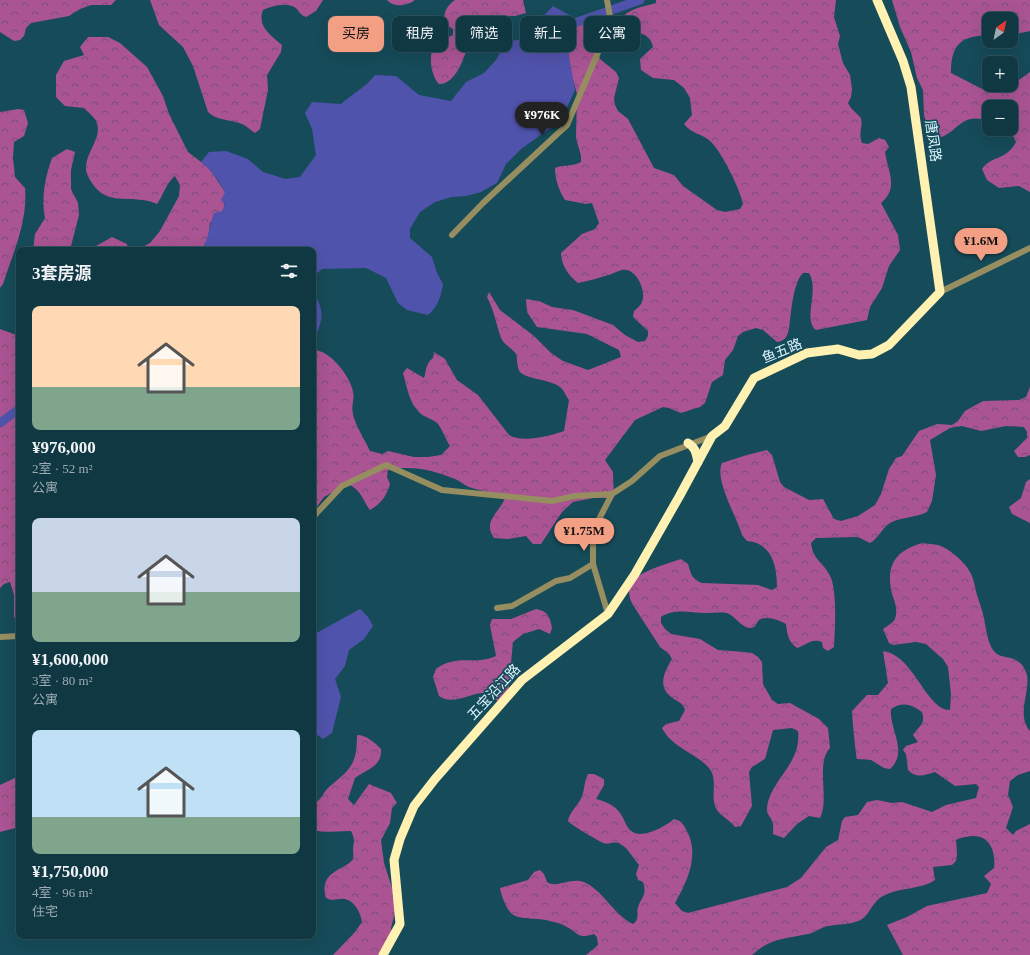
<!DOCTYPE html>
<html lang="zh">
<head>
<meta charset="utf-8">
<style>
	:root { --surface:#103843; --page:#193f4a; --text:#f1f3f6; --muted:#9cacb2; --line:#30525c; --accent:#f39f84 }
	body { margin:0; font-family:"Times New Roman","Noto Sans SC",serif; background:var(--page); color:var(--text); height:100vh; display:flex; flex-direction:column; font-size:15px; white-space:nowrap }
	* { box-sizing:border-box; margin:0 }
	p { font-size:13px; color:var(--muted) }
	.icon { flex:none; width:22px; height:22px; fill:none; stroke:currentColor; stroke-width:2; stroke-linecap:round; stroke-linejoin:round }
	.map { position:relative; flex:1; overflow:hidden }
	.drawer { position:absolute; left:16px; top:247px; width:300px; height:692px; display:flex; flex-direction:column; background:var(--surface); border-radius:8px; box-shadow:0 4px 16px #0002,0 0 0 1px var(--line) }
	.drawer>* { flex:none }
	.hud { position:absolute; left:328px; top:16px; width:380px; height:36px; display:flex; gap:8px }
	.needle { width:26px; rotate:33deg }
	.tools { position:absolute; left:982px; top:12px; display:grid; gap:8px }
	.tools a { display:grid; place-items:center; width:36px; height:36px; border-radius:8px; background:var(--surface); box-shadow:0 4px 16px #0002,0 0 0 1px var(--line); font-size:20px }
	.price { position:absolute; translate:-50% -34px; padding:0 9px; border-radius:14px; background:var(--accent); color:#111; font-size:13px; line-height:26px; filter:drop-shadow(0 1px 2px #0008) }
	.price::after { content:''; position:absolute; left:50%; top:24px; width:12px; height:9px; margin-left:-6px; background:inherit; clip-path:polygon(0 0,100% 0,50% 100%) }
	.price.active { background:#222; color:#fff }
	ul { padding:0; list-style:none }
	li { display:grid; align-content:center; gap:8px; height:212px; padding:0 16px }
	li span { display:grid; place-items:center; height:124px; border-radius:8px; color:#555 }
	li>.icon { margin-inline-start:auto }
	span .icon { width:72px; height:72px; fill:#fffc; stroke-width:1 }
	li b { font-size:17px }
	h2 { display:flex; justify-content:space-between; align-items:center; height:48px; padding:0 16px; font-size:17px }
	.tag { padding:0 14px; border-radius:8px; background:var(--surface); box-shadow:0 4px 16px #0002,0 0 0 1px var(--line); font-size:14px; line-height:36px }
	.tag.active { background:var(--accent); color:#111 }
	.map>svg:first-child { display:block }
	.forest { fill:url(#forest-crowns) }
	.water { fill:#5053ab }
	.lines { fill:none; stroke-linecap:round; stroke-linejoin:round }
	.river { stroke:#5053ab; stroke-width:9 }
	.minor { stroke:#968d61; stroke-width:6 }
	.highway { stroke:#fef1b1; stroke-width:9 }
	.labels { text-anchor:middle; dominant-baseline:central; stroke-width:3.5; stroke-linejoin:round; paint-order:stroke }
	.street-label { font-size:14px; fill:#daf4fd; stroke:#164b59 }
</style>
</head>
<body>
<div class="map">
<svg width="1030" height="955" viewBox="0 0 1030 955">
	<defs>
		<pattern id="forest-crowns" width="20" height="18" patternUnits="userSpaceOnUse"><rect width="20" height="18" fill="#aa5493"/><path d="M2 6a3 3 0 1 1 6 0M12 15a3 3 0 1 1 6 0" fill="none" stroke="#7b4f73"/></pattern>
	</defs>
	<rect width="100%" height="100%" fill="#164b59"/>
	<g class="forest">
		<path d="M0 0H116L111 5H91L80 9 69 16 31 23 26 28 24 36 20 40 14 41 0 32Z"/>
		<path d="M150 0H323L316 11 306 17C301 15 300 13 297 9 289 1 271 6 263 10 257 26 270 35 282 45L281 52 267 75 268 90 260 129 255 133C250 130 247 126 242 124 230 119 217 121 208 112L193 66 183 47 159 25Z"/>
		<path d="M387 0H415C407 6 394 8 387 0Z"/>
		<path d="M455 0H523L526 13 515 16H503L497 20 479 25C476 29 472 33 471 38 465 53 458 84 439 84 431 76 427 53 436 44 440 40 447 38 453 35V29C439 22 444 7 455 0Z"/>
		<path d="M656 0H836L834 17 840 36 838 44 843 63 850 75 852 89 851 97 848 103 851 108 861 118C863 128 858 133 862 143L868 144 879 138 885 140 889 147 885 152C888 172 899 188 881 203L898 235 900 250 889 266 882 288 870 307 867 320 816 330C802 318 820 292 809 273H803C793 282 791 314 789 329 787 337 785 341 777 342L763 330 756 328 743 332 738 336 733 350 725 360 723 375 712 382 705 403 700 407 681 413 669 408 663 407 635 420 605 460 613 472 614 498H593L573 502 562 512 541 544H533L526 536 508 539 494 538C482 521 500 512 505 498 493 492 481 491 469 487 464 485 460 481 455 479 433 470 412 465 388 470L387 477 390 484C387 495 381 504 370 510 362 499 361 489 347 484L324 497 313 512V350C329 349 350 376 353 391 355 402 350 404 354 418 358 430 365 440 370 451L382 454 388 451 414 457H428L441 455 450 446C446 440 443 431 438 424 434 419 425 418 420 413 409 403 407 387 403 373L407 368 424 378C427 369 425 364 433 358L434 352 445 359 457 380 478 395 509 435C521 443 551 436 564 431L569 400C566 396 564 390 560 387 549 379 526 379 520 372 516 366 518 359 516 354 512 348 504 345 501 338 496 324 494 310 487 297L489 292 500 310 534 336 551 353 563 361 588 370 621 357 619 350 587 334 537 327 527 312 526 299 539 301 552 307 573 310 613 325 625 335 638 342 645 341 648 336V331L633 317 634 311C641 306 644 301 643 293 642 283 634 268 622 270 617 271 611 275 605 276 596 279 587 281 578 283 569 276 561 265 561 253L582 234 595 229 599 223 592 203 586 204 565 200C559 191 555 179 555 168 564 164 572 167 581 162V156L576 138 577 94 572 76 567 45 574 34 573 27 578 20 591 24 600 59 616 72 619 78 614 98 615 105 618 111 628 119 654 168 674 175 683 186 717 210 725 212 740 209 743 204C740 189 721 150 709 140 700 133 692 134 684 124L692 115 690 98 684 88 674 80 653 78 641 70 640 59 653 47C650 31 634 33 623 28L620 23C625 8 643 7 656 3Z"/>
		<path d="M892 0H1030V31L1011 35V19H989V35C961 36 951 44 951 73L986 91 993 92 1012 85 1030 72V192L1019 186 999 188 987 180 982 169C992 155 1006 161 1016 142L1013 136 1000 129H1011V107H989V122C959 108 955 141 932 138L929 133 924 115 923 90 917 78 911 52 900 27Z"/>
		<path d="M88 37H108L120 43 147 67 163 96 169 114 188 152 209 168 225 192 224 209 210 223 208 240 201 250H137L150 243 160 231 179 196 180 185 175 176C166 183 164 194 157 204 130 192 105 211 88 176 79 157 105 139 96 121 94 117 88 112 84 108L65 106 56 97V75L64 61 84 55 80 47Z"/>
		<path d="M18 109 24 110 28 123 24 136 14 142 13 158 15 177 25 188C28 221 13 253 3 284L0 288V112Z"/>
		<path d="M67 149 75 152 71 170V189L78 203 79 215 71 246 76 250H33L35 234 45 218C41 197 45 178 52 158Z"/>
		<path d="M112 237 127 244 128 250H89Z"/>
		<path d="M0 329 19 336V621L14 617V595L10 582 4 584 0 588Z"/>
		<path d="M1030 387V455L1025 457H1018L1014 451 1027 438V432L1024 427 1006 426 981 431 962 426 950 428 930 440 936 475 932 501 927 512C915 518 901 517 890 523 881 529 879 538 870 543L858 537 816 538 811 543C813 561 825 563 831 578 837 593 835 630 834 647L828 651 823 648 822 642C811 638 807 645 797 648 788 642 787 633 786 624 780 620 766 615 759 620 756 623 756 628 750 628 742 628 735 616 727 613 720 612 712 613 705 613 689 613 676 608 661 617V623L665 629 671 634 700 639 718 650 744 652 752 653 758 657 762 662 763 684 772 700 778 704 790 703 819 719 828 728 830 748C815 763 830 799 820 818L809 816 797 824 784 838 773 834C773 830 774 825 772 821 771 817 767 815 767 810 768 781 802 765 798 731L792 728 773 730 765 759 752 767 749 772 752 806 741 826 735 827C730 820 722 817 717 810 709 797 719 780 709 768 695 752 672 748 662 728L666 724 679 721 685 710C683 703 680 703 674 699 657 688 663 674 672 659L669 654 660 647 633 605 630 599 628 585C637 572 666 564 681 559L688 564C691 573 691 579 702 583L758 585 772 590 777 587C777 566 772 543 747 541L742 535C737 517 714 480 722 463L747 455 767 450 772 455 780 482 784 487 809 500 823 499 834 519 841 521 858 516 875 505 881 494 889 469 896 458 902 456 919 431 937 424 952 425 958 421 965 411 983 401 1019 400 1026 397Z"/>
		<path d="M1030 479V523L1012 514 1009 507 1021 498 1026 482Z"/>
		<path d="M923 543C928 544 933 544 938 545 950 549 964 561 970 572 974 579 975 588 977 595 980 605 984 614 985 624 987 634 988 642 993 650 1002 663 1019 650 1027 675 1030 695 1016 714 1030 731V771L1018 775 1010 781 1008 795 1013 807 1006 828 1013 835 1016 831 1030 824V955H903L887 925 907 917 927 906 987 893 991 884 984 876 994 868C996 852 990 835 972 836 965 837 962 837 956 840L957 854 956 861 952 865 933 867 935 880C920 890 900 887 883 896 871 902 870 917 858 921 848 925 838 924 828 926 821 927 815 933 808 934 785 939 770 938 752 955H586L598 945 597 937 594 934C577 939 580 934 567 927 561 923 553 922 546 920 537 918 517 920 511 913 506 908 501 895 500 888L528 880 534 872 540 870 544 874 547 882C557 889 572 876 586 883 605 893 614 915 633 924 640 919 636 914 638 907 642 896 647 896 643 882L638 880 636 874 639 865 626 848 619 843C614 841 608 845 603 843 597 840 571 825 568 821 569 812 579 805 582 796 585 789 584 781 588 774H594L604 779V785L596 799C604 801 615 805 620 813 624 818 626 827 631 831 642 840 666 826 674 819 683 821 684 826 688 833 699 857 687 882 675 903L682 911 688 913 787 887 801 878 826 847 838 840 842 821 845 817 858 815 867 802 877 800 892 803 902 802 932 812 946 805 976 798 979 787 976 784 955 786 935 772C925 775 916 779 908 770L906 754 903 750 906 746 918 742 913 735C919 726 926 724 922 712 912 705 903 701 891 709 889 729 909 752 890 769L884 768 871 760 857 759C856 757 852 716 852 711L867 695H878L888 683 883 651C914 655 926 710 950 710L951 694 948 667 943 659 926 644 916 642 893 645 889 643 883 629C887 626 892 624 895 619 898 610 895 602 892 594 885 565 896 550 923 543Z"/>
		<path d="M536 609C548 611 550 617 552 628L550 634 539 629 523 634 513 642 508 695 501 703 484 693C469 693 453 706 439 696L433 677 436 669C457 653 475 666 496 656L490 625 492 619H511Z"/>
		<path d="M357 735C366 735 374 742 381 749 382 767 367 769 355 778L348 799 354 805 369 784 391 793 397 803 392 808 390 823 381 840 384 863 393 891 395 912 391 928 392 937 381 955H333L355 932 362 922C361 914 355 901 345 899 338 898 333 902 326 898 317 869 351 869 353 858 354 856 353 852 353 849 354 841 355 839 351 831L324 832 313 830V804C322 800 322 794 328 788 350 769 357 766 357 735Z"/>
		<path d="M19 776V827L0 832V785Z"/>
	</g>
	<g class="water">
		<path d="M553 6 578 20 573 27 574 34 567 46 575 90 562 118 552 127 521 149 506 164 497 183 481 192 466 196 452 197 435 202 420 212 410 229V238L432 257 437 273 443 284C441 296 438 307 428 315L407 310 398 303 386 278 366 268 322 269 314 276 313 280V250H201C209 239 209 226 214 213L222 211 225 204 221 200 225 192C219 181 211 170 201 162L209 152 226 151 248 159 263 172 286 179 300 177 316 155 312 129 305 113 312 102 341 104C353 93 365 88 375 75L396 76 419 95 451 101 466 82 484 73 496 60 506 42 522 39Z"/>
		<path d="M313 290C322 308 325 315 316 335L313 336Z"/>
		<path d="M360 609 368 617 373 626 364 639 349 650 345 666 335 679 341 697 332 733 323 739 313 732V635Z"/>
	</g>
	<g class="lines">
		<g class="river">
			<path d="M566 26 640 0"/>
			<path d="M0 423 19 409"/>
		</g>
		<g class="minor">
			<path d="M452 235 483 203 567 125 611 22 607 0"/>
			<path d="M940 292 1030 248"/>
			<path d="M313 517 342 486 386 465 442 490 552 501 575 496 612 494 632 481 660 456 712 436"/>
			<path d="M497 608 512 606 556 581 570 578 593 564"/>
			<path d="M608 614 593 564V531L612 494"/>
			<path d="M0 637 19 636"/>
		</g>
		<g class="highway">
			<path d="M688 443C696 448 696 453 698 462"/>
			<path d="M383 955 400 924 394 860 400 839 414 806 435 779 522 680 608 614 635 574 679 497 712 436 725 426 754 378 807 353 838 349 859 355 872 354 889 345 940 292 911 87 903 61 877 0"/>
		</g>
	</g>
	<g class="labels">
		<g class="street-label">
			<text transform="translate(933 141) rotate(82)">唐凤路</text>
			<text transform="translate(782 351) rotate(-23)">鱼五路</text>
			<text transform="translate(494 692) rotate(-47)">五宝沿江路</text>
		</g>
	</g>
</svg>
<div class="tools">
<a><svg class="needle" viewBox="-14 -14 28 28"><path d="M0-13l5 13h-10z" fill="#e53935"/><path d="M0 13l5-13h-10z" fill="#9cacb2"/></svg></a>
<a>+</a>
<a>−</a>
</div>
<b class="price active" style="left:542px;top:136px">¥976K</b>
<b class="price" style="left:981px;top:262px">¥1.6M</b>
<b class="price" style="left:584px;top:552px">¥1.75M</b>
<div class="hud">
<a class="tag active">买房</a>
<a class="tag">租房</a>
<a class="tag">筛选</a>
<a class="tag">新上</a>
<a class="tag">公寓</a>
</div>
<section class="drawer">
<h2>3套房源<svg class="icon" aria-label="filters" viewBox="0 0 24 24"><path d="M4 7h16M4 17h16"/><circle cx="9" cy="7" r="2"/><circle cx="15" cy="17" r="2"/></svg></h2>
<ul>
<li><span style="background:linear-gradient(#ffd9b3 65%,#7fa58c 0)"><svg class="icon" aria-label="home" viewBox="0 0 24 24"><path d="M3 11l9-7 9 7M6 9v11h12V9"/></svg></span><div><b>¥976,000</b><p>2室 · 52 m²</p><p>公寓</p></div></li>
<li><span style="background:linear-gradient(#c9d6e8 60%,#7fa58c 0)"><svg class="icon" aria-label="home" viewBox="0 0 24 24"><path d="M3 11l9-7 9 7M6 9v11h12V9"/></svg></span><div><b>¥1,600,000</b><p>3室 · 80 m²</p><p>公寓</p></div></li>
<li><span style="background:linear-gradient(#bfe0f5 70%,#7fa58c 0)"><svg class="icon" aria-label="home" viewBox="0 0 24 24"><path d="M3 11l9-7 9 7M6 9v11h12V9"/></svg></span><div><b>¥1,750,000</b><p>4室 · 96 m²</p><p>住宅</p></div></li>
</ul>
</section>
</div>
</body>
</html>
